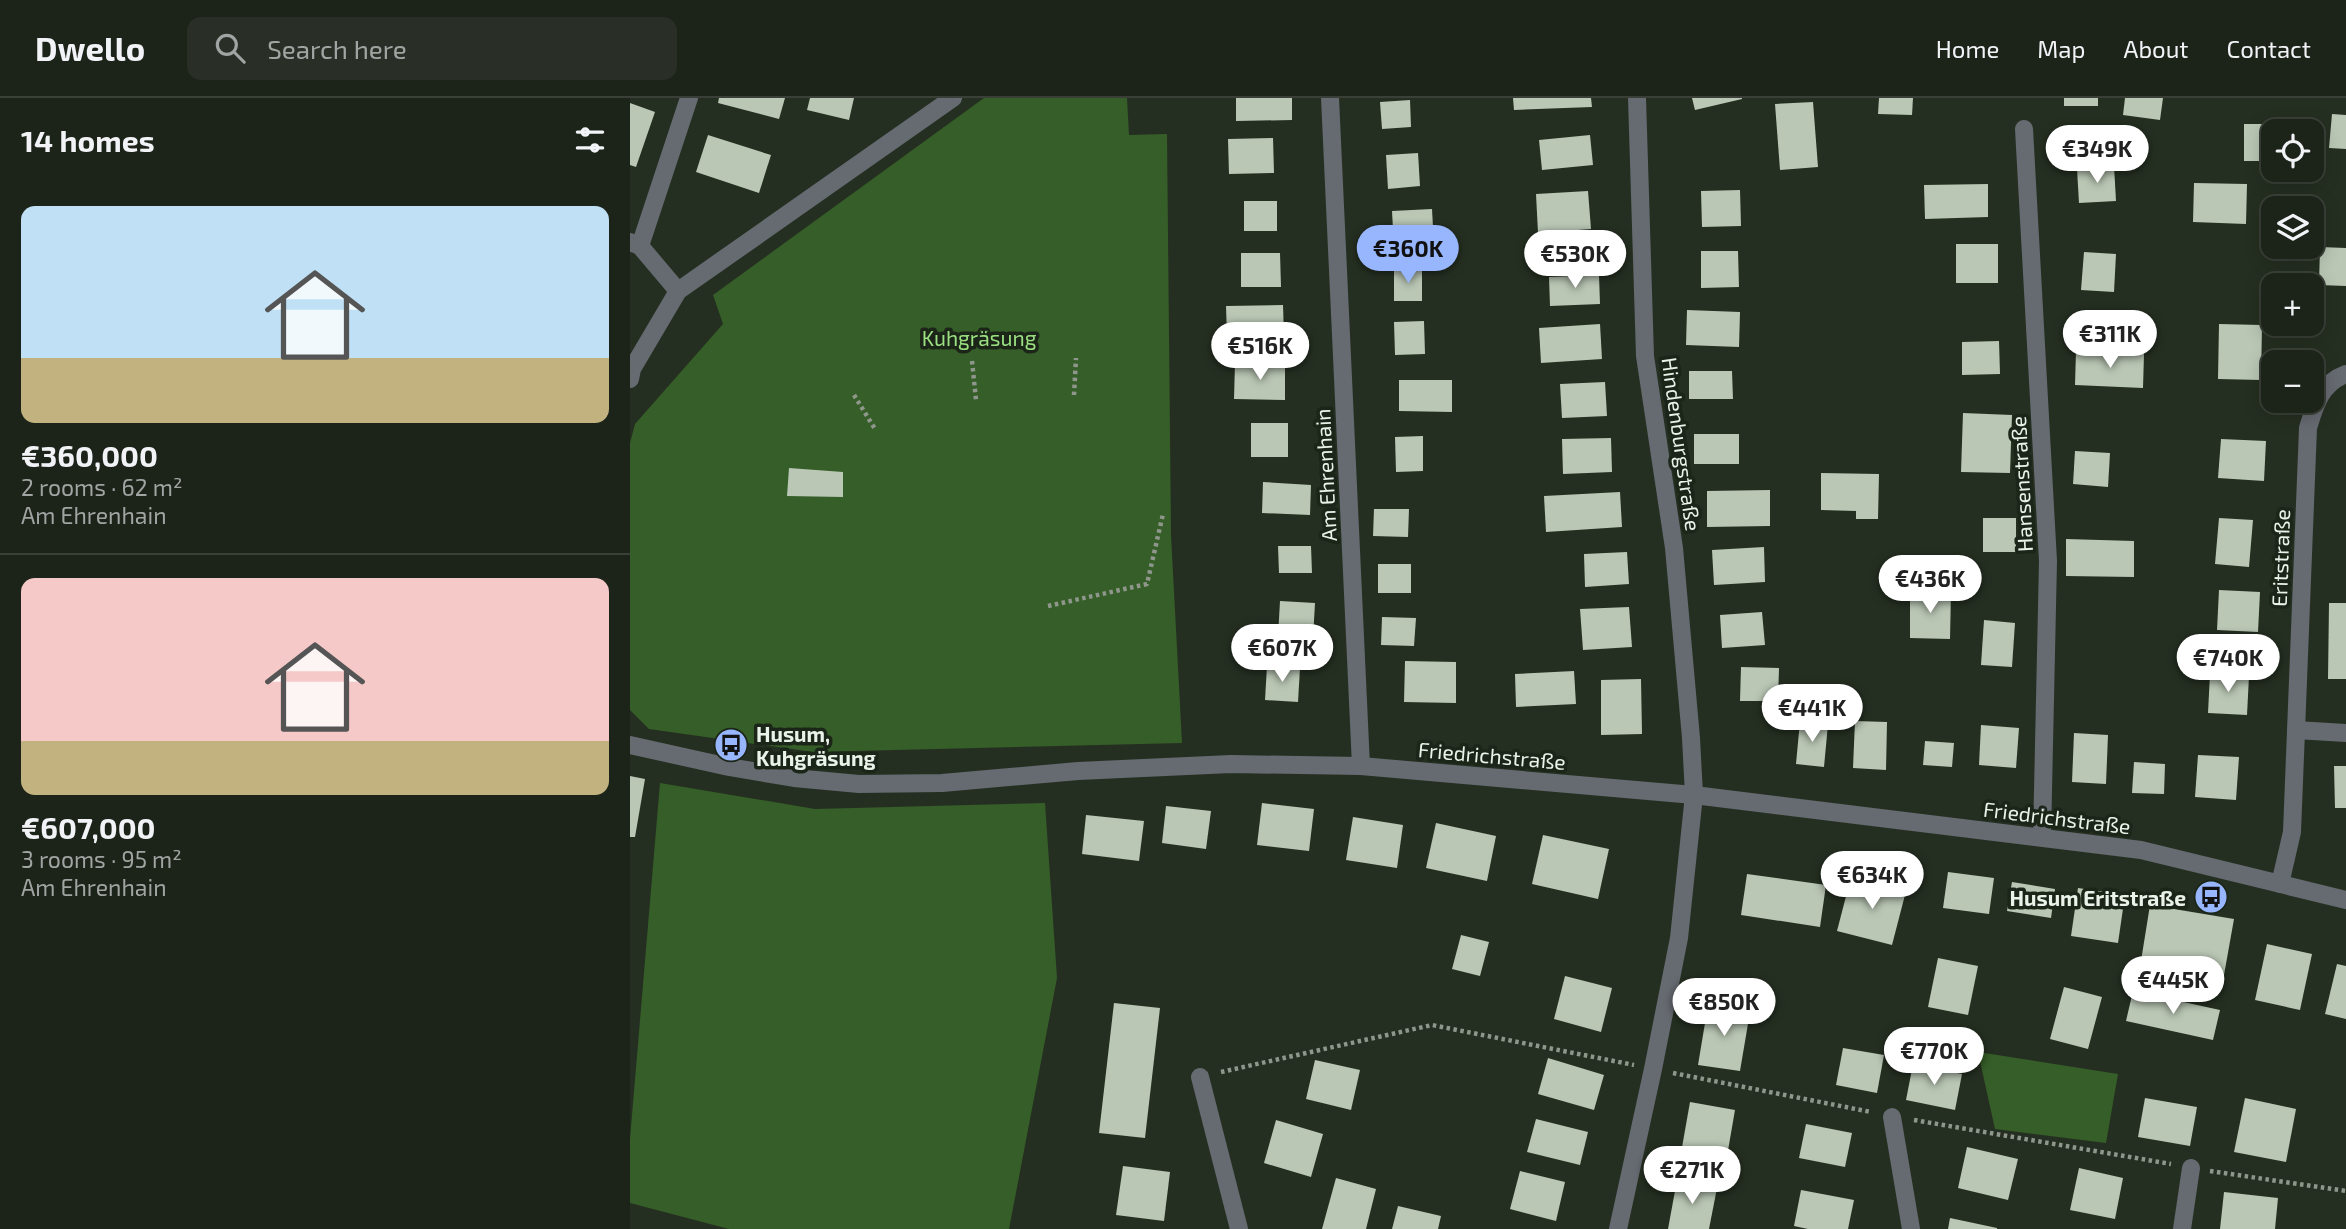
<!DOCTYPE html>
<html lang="en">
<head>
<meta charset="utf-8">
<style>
	:root { --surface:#1c2319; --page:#292f26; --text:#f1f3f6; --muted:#a0a4a2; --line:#3a4038; --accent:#97b6fd }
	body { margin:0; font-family:"Exo 2",sans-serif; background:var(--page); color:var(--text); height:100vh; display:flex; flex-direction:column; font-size:26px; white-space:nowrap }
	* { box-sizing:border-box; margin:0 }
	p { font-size:23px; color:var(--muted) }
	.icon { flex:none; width:38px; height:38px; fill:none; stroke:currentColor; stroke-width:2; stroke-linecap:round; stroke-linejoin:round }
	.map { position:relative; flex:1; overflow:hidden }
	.side { display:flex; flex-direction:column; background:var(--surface); width:630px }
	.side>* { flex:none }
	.tools { position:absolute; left:1631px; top:21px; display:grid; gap:14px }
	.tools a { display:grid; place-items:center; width:63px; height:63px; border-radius:14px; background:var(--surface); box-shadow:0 4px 18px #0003,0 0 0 2px var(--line); font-size:35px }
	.price { position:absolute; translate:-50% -60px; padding:0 16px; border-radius:24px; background:#fff; color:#222; font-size:23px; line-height:46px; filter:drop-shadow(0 2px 4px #0008) }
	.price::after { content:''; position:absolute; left:50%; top:42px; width:21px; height:16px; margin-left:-10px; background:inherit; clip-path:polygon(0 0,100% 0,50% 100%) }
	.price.selected { background:var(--accent); color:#111 }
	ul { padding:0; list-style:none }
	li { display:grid; align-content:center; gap:14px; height:371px; padding:0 21px }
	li+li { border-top:2px solid var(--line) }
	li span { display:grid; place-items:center; height:217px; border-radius:14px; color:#555 }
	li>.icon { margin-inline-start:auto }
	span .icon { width:126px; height:126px; fill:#fffc; stroke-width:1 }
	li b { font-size:30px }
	h2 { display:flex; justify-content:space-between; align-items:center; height:84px; padding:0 21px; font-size:30px }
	header { display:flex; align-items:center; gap:42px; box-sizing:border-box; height:98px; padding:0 35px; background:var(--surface); border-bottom:2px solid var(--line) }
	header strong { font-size:33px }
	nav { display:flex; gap:38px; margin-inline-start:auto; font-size:24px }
	.search { width:490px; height:63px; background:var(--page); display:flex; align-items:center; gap:18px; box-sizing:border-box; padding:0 24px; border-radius:14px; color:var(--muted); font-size:26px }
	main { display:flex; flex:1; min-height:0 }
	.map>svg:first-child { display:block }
	.green { fill:#365e28 }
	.building { fill:#bac7b5 }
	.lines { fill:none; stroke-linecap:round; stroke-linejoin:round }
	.path { stroke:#8f978c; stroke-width:4.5; stroke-dasharray:3.5 3.5; stroke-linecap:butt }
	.minor { stroke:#666a71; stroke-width:18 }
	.labels { text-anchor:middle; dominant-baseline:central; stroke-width:7; stroke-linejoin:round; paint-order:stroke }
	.park-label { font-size:21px; fill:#9be182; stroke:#1b2518 }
	.street-label { font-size:21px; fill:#ebf2e9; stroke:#1b2518 }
	.poi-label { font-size:21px; font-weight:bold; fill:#ebf2e9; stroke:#1b2518; text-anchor:start }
</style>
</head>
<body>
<header>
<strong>Dwello</strong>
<div class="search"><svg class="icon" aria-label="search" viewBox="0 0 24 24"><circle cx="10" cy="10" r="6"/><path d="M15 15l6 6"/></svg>Search here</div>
<nav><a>Home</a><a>Map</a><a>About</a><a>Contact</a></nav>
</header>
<main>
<section class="side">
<h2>14 homes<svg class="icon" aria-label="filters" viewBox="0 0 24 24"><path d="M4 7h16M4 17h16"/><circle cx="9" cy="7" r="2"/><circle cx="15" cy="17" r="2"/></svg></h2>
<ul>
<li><span style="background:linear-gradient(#bfe0f5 70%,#c2b280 0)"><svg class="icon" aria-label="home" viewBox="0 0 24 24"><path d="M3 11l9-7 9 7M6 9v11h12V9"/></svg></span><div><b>€360,000</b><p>2 rooms · 62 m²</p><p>Am Ehrenhain</p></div></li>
<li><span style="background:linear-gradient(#f6c9c9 75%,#c2b280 0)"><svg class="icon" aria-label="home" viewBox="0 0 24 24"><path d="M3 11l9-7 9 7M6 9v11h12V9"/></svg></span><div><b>€607,000</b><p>3 rooms · 95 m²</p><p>Am Ehrenhain</p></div></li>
</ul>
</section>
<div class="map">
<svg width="1716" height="1131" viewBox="0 0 1716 1131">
	<rect width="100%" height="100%" fill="#252f21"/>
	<g class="green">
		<path d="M354 0H497L499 37 537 36 541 437 552 645 183 654 19 631 0 612V345L5 326 93 226 83 197Z"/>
		<path d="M30 685 185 711 415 705 427 880 379 1131H99L0 1105V1041Z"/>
		<path d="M1348 954 1488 976 1476 1045 1365 1031Z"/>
	</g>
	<g class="building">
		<path d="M89 0H155L149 21 88 5Z"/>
		<path d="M180 0H224L219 22 177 12Z"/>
		<path d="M606 0H662V22L606 23Z"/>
		<path d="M883 0H961L962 9 884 12Z"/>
		<path d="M1062 0H1112V1L1065 12Z"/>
		<path d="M1249 0H1283L1282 17 1248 16Z"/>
		<rect x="1434" y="0" width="34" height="8"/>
		<path d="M1495 0H1533L1530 22 1493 17Z"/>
		<path d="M780 2 781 29 752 31 750 4Z"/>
		<path d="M1183 4 1188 69 1150 72 1145 6Z"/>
		<path d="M0 5 25 14 6 69 0 67Z"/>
		<path d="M1702 16 1716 17V51L1699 50Z"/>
		<path d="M1614 26H1653V33H1643V63H1614Z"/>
		<path d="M78 37 141 57 129 95 66 74Z"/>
		<path d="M960 37 963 67 912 72 909 42Z"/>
		<path d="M643 40 644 75 599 76 598 41Z"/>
		<path d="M788 55 790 88 758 91 756 57Z"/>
		<path d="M1484 68 1486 103 1449 105 1447 71Z"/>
		<path d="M1564 85 1617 86 1616 126 1563 124Z"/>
		<path d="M1358 86V119L1295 121 1294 87Z"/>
		<path d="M1110 92 1111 128 1072 129 1071 93Z"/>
		<path d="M958 93 961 131 908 135 906 96Z"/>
		<rect x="614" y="103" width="33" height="30"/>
		<path d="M802 111 804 148 764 150 762 113Z"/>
		<rect x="1326" y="146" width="42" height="39"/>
		<path d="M1690 149 1716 150V188L1689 187Z"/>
		<path d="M1071 153H1108L1109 189 1071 190Z"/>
		<path d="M1454 154 1486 156 1484 194 1451 192Z"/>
		<path d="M611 155H650L651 189H611Z"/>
		<rect x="764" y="171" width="28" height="32"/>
		<path d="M969 177 970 206 920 208 919 179Z"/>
		<path d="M653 207 654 238 597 240 596 208Z"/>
		<path d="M1057 212 1110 214 1109 249 1056 247Z"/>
		<path d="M794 223 795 256 765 257 764 224Z"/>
		<path d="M970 226 972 261 911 265 909 230Z"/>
		<path d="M1589 226 1632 227 1631 282 1588 281Z"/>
		<path d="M1369 243 1370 276 1332 277V244Z"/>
		<path d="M1446 253 1514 256 1513 290 1445 287Z"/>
		<path d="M605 265 655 266V302L604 301Z"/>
		<path d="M1059 273H1102L1103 301H1059Z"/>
		<path d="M769 282H822V314L769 313Z"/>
		<path d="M975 284 977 318 932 320 930 286Z"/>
		<path d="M1333 315 1382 317 1380 375 1331 374Z"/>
		<rect x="621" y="325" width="37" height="34"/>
		<rect x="1064" y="336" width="45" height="30"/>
		<path d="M793 338V373L766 374 765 339Z"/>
		<path d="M981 340 982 374 933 376 932 341Z"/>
		<path d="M1591 341 1636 343 1634 383 1588 380Z"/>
		<path d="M1445 353 1480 355 1478 389 1443 386Z"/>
		<path d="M159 370 213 374V399L157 398Z"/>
		<path d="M1191 375 1249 376 1248 421H1226V413L1191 412Z"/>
		<path d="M633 384 681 387 680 417 632 415Z"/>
		<path d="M1140 392V428L1077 429V393Z"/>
		<path d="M990 394 992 429 916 434 914 398Z"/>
		<path d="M744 411H779L778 439 743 438Z"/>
		<rect x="1353" y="420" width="33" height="34"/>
		<path d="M1589 420 1623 422 1619 469 1585 466Z"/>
		<path d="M1436 441 1504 443V479L1436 478Z"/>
		<path d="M648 448H681L682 475H649Z"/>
		<path d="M1134 449 1135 484 1084 487 1082 452Z"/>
		<path d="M997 454 999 486 955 489 954 456Z"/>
		<rect x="748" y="466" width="33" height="29"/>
		<path d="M1589 492 1630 494 1628 534 1587 532Z"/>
		<path d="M1280 493H1321L1320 541 1280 540Z"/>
		<path d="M650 503 685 505 683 540 648 539Z"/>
		<path d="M1699 505H1716V581H1698Z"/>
		<path d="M999 509 1002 549 953 552 950 511Z"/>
		<path d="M1132 514 1135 547 1092 550 1090 517Z"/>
		<path d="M752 519 786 520 784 548 751 547Z"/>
		<path d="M1354 522 1385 525 1382 569 1351 567Z"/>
		<path d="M775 563 826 564V605L774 604Z"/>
		<path d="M637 568 670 570 668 604 635 602Z"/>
		<path d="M1111 569 1149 570 1148 603H1110Z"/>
		<path d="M944 573 946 606 886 609 885 576Z"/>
		<path d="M1580 576 1619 578 1617 617 1578 615Z"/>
		<path d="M1011 581 1012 636 971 637V582Z"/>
		<path d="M1170 623 1198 626 1194 669 1166 666Z"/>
		<path d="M1225 623 1257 624 1256 672 1223 670Z"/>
		<path d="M1351 627 1389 630 1386 670 1349 667Z"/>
		<path d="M1444 635 1478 637 1476 686 1442 684Z"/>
		<path d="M1295 643 1324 645 1322 669 1293 667Z"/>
		<path d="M1568 657 1609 659 1606 702 1565 699Z"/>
		<path d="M1504 664 1535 666 1534 696 1502 695Z"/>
		<path d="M1704 668H1716V710H1705Z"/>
		<path d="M0 678 15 681 5 739H0Z"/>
		<path d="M632 705 684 711 679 753 627 747Z"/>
		<path d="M536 708 581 713 576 751 532 745Z"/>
		<path d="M456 717 514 723 509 763 452 756Z"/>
		<path d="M723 719 773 727 767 770 716 762Z"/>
		<path d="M806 725 866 738 857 783 796 770Z"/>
		<path d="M913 737 979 751 968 801 902 786Z"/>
		<path d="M1318 774 1364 780 1359 816 1313 810Z"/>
		<path d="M1117 776 1196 787 1190 829 1111 817Z"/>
		<path d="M1221 779 1276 793 1262 847 1207 833Z"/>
		<path d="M1382 784 1425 791 1421 820 1377 813Z"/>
		<path d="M1448 790 1495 797 1488 845 1441 838Z"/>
		<path d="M1520 807 1604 821 1594 877 1511 863Z"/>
		<path d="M831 837 859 844 850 878 822 871Z"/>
		<path d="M1637 846 1682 856 1670 912 1625 902Z"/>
		<path d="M1308 860 1348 868 1338 917 1298 909Z"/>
		<path d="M1707 866 1716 868V921L1695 916Z"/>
		<path d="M935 878 982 890 971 934 924 921Z"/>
		<path d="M1434 889 1472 899 1458 951 1420 941Z"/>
		<path d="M1503 893 1590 912 1583 942 1496 923Z"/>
		<path d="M484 905 530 910 515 1040 469 1035Z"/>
		<path d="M1078 907 1120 914 1110 973 1068 967Z"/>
		<path d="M1213 950 1254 957 1247 995 1206 987Z"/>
		<path d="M918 960 974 977 964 1012 908 996Z"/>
		<path d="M685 962 730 972 721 1012 676 1001Z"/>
		<path d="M1283 966 1332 976 1325 1012 1276 1002Z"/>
		<path d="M1515 1000 1567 1009 1560 1048 1508 1039Z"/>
		<path d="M1615 1000 1666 1011 1656 1064 1604 1054Z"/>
		<path d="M1060 1004 1105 1012 1096 1064 1051 1055Z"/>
		<path d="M906 1021 958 1034 950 1067 897 1054Z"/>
		<path d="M646 1022 693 1036 681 1079 634 1065Z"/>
		<path d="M1176 1026 1222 1035 1215 1069 1169 1060Z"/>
		<path d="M1337 1049 1388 1061 1378 1102 1328 1090Z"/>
		<path d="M493 1068 540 1074 534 1123 486 1117Z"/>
		<path d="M1449 1070 1493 1080 1485 1121 1440 1112Z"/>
		<path d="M890 1073 935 1084 926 1123 880 1111Z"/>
		<path d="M706 1080 746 1091 736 1131H692Z"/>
		<path d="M1047 1082 1087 1090 1079 1131H1038Z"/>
		<path d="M1171 1092 1224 1102 1218 1131H1178L1164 1128Z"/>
		<path d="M1594 1094 1648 1100 1645 1131H1590Z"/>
		<path d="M768 1108 811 1118 808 1131H762Z"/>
		<path d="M1320 1120 1367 1130V1131H1318Z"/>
	</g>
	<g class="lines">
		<g class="path">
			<path d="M342 263 346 302"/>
			<path d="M224 297 245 331"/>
			<path d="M444 297 446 260"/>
			<path d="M418 508 517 486 533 416"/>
			<path d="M591 974 802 927 1004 967"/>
			<path d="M1043 975 1241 1014"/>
			<path d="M1284 1022 1541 1066"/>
			<path d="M1580 1073 1716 1093"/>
		</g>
		<g class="minor">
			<path d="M700 0 731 668"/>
			<path d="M1394 31 1418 463 1412 739"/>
			<path d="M0 144 10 148 48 193"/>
			<path d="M10 148 59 0"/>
			<path d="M0 281 2 271 48 193 323 0"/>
			<path d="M1666 632 1716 635"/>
			<path d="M0 647 99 669 164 680 229 686 312 685 448 673 601 666 731 668 1064 697 1511 752 1716 802"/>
			<path d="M1650 786 1662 734 1678 330C1685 307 1691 285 1716 276"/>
			<path d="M570 979 609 1131"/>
			<path d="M1262 1019 1281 1131"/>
			<path d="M988 1131 1023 971 1049 840 1064 697 1061 640 1044 450 1015 258 1007 0"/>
			<path d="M1552 1131 1561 1070"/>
		</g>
	</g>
	<defs>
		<symbol id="bus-disc" viewBox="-11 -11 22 22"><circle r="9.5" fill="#97b6fd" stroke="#1b2518"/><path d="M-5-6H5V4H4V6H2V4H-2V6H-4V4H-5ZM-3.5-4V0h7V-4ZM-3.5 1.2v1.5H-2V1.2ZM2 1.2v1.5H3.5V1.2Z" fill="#111"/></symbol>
	</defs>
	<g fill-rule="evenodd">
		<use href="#bus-disc" x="82" y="628" width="38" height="38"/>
		<use href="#bus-disc" x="1562" y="780" width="38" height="38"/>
	</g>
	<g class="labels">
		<g class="park-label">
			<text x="349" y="239">Kuhgräsung</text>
		</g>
		<g class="street-label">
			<text transform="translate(1052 346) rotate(82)">Hindenburgstraße</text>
			<text transform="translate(695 377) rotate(-93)">Am Ehrenhain</text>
			<text transform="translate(1391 386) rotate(-93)">Hansenstraße</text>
			<text transform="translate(1650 460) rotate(-88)">Eritstraße</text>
			<text transform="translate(862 657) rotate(5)">Friedrichstraße</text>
			<text transform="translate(1427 719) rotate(7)">Friedrichstraße</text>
		</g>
		<g class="poi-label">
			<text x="126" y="635">Husum,<tspan x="126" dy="24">Kuhgräsung</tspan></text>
			<text x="1556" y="799" text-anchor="end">Husum Eritstraße</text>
		</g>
	</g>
</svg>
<div class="tools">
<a><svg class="icon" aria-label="locate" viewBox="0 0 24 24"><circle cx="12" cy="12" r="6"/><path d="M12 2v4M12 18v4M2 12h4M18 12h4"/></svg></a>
<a><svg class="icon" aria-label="layers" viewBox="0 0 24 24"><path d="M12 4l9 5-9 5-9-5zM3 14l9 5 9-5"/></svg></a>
<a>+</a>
<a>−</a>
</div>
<b class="price" style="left:1467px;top:87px">€349K</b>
<b class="price selected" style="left:778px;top:187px">€360K</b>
<b class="price" style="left:945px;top:192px">€530K</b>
<b class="price" style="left:1480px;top:272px">€311K</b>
<b class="price" style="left:630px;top:284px">€516K</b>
<b class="price" style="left:1300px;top:517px">€436K</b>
<b class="price" style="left:652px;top:586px">€607K</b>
<b class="price" style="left:1598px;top:596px">€740K</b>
<b class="price" style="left:1182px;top:646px">€441K</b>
<b class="price" style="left:1242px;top:813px">€634K</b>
<b class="price" style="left:1543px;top:918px">€445K</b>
<b class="price" style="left:1094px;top:940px">€850K</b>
<b class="price" style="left:1304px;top:989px">€770K</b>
<b class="price" style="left:1062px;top:1108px">€271K</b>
</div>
</main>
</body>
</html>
